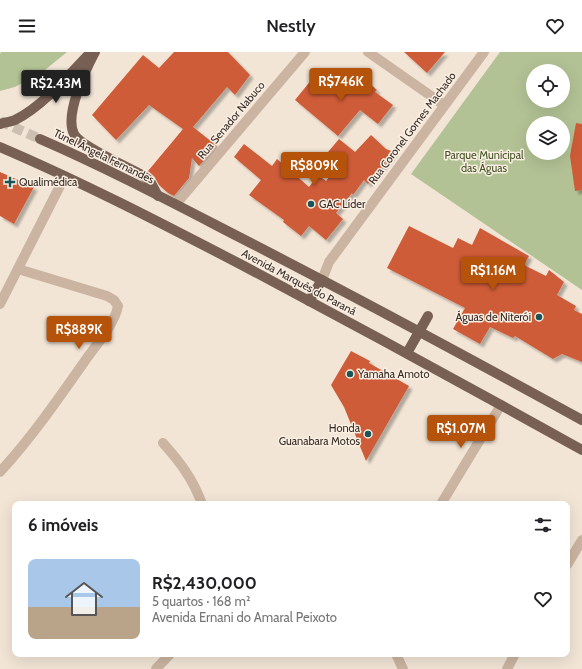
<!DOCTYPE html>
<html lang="pt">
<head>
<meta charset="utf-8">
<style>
	:root { --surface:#fff; --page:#f6f6f6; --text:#202124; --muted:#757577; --accent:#b45309 }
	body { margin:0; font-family:Cabin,sans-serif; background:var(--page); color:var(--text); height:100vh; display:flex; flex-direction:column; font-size:15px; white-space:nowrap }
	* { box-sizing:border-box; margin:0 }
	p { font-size:13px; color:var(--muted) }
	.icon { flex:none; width:22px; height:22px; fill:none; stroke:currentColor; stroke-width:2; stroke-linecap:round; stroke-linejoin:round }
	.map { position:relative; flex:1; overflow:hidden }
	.side { position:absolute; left:12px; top:449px; width:558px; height:156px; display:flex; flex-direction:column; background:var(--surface); border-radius:8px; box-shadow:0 4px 16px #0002 }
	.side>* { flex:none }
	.tools { position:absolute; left:526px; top:12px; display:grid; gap:8px }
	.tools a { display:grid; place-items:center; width:44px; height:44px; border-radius:50%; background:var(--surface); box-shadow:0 4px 16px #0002; font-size:20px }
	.price { position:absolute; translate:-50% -34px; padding:0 9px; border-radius:4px; background:var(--accent); color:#fff; font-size:13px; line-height:26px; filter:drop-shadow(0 1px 2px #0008) }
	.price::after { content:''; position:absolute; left:50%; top:24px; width:12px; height:9px; margin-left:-6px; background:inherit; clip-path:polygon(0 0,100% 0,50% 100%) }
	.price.on { background:#222; color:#fff }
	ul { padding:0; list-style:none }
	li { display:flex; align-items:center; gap:12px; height:100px; padding:0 16px }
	li span { display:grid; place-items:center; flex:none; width:112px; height:80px; border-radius:8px; color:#555 }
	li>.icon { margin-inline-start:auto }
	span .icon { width:48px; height:48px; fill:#fffc; stroke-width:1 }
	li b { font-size:17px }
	h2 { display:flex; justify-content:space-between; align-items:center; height:48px; padding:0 16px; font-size:17px }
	header { display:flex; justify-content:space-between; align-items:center; height:52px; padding:0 16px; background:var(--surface); font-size:18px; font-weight:600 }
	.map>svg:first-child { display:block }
	.green { fill:#b3c295; fill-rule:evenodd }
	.building { fill:#cf5c37; filter:url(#shadow) }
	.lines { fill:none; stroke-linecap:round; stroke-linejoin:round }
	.major-tunnel { stroke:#ccc0b2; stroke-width:10; stroke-dasharray:10 5; stroke-linecap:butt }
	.minor { stroke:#cbb4a1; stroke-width:10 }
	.major { stroke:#786054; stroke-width:10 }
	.poi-dot { fill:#185458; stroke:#faefe2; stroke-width:1.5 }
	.labels { text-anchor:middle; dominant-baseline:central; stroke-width:3; stroke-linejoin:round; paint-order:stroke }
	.street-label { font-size:11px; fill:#342a24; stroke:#faefe2 }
	.park-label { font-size:11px; fill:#445427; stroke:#faefe2 }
	.poi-label { font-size:11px; fill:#342a24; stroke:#faefe2; text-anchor:start }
</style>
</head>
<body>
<header><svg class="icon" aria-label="menu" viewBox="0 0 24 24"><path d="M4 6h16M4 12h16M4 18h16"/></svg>Nestly<svg class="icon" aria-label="heart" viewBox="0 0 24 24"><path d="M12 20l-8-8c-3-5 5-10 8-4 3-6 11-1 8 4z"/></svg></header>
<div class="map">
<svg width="582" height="617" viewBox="0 0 582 617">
	<defs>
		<filter id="shadow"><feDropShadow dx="3.5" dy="3.5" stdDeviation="1" flood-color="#0004"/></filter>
	</defs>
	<rect width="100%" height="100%" fill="#f2e5d6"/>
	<g class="green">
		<path d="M1 0H67L45 18 15 35 0 39V2Z"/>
		<path d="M500 0H582V238L411 122ZM533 19H563V49H533ZM533 71H563V101H533Z"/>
	</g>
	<g class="building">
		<path d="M174 0H228L250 23 235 43 227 35 193 75 217 94 199 114 192 106 189 126 174 144 168 141 159 133 154 124 148 119 183 77 149 53 116 88 92 63 143 3 159 16Z"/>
		<path d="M404 0H445L427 21Z"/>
		<path d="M321 16 353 41 364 27 377 38 375 40 393 53 378 72 360 58 338 84 295 48Z"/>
		<path d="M576 71 582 72V138L575 139 570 104Z"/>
		<path d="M371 83 386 97 394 100 368 132 364 128 353 143 352 141 336 161 343 167 326 188 309 174 301 184 283 170 284 168 249 143 261 128 234 105 244 92 272 114 277 107 309 135 318 123 326 129 341 110 328 100 339 87 355 100Z"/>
		<path d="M0 120 34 135 14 172 0 164Z"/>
		<path d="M409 174 453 196 458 186 472 193 480 176 529 204 524 213 546 224 549 218 564 230 557 243 576 254 574 258 582 262V310L562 302 553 307 515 284 513 286 490 275 480 292 453 277 465 256 387 216Z"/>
		<path d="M351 299 370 309 369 311 409 334 366 409 344 355 331 333Z"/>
	</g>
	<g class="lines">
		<path class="major-tunnel" d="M0 69 40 87"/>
		<g class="minor">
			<path d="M368 0 444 53"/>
			<path d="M176 152 305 0"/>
			<path d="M322 228 329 210 484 0"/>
			<path d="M0 252 65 124"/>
			<path d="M163 391C180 410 193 427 202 452"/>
			<path d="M0 420C32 385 59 346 87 306 97 292 115 271 118 254L114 248 107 244 18 217"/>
			<path d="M441 452 501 353"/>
			<path d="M567 513 582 488"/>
			<path d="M396 602 403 617"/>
			<path d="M156 617 170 602"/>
			<path d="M507 617 515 602"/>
		</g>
		<g class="major">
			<path d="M95 0C86 17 64 63 74 82 80 94 128 115 142 123L150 129 158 144"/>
			<path d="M0 72C5 70 11 70 15 68 43 54 70 22 91 0"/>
			<path d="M40 87C109 117 175 152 241 186 356 245 469 306 582 368"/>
			<path d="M0 95C82 130 161 171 240 212 355 273 469 335 582 398"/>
			<path d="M309 249 322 228"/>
			<path d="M407 301 428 264"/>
		</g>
	</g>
	<g class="poi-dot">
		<path d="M8 124h4v4h4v4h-4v4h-4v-4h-4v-4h4z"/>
		<circle cx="311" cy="152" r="4"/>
		<circle cx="539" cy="265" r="4"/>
		<circle cx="350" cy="322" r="4"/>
		<circle cx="368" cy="382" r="4"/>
	</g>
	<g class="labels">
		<g class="street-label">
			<text transform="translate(231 68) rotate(-50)">Rua Senador Nabuco</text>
			<text transform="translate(412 76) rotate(-53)">Rua Coronel Gomes Machado</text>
			<text transform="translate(104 104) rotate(26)">Túnel Ângela Fernandes</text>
			<text transform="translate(299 230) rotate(28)">Avenida Marquês do Paraná</text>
		</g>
		<g class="park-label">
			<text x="484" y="103">Parque Municipal<tspan x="484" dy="13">das Águas</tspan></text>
		</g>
		<g class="poi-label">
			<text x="19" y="130">Qualimédica</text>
			<text x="319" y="152">GAC Líder</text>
			<text x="531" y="265" text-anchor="end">Águas de Niterói</text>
			<text x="358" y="322">Yamaha Amoto</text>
			<text x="360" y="376" text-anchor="end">Honda<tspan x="360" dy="13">Guanabara Motos</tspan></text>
		</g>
	</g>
</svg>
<div class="tools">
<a><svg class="icon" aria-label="locate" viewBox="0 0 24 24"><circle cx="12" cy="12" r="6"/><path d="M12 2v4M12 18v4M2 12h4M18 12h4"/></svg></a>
<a><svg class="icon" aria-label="layers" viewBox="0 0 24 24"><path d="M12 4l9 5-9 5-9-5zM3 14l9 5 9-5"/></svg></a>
</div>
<b class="price" style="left:341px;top:50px">R$746K</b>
<b class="price on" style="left:56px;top:52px">R$2.43M</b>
<b class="price" style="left:314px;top:134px">R$809K</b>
<b class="price" style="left:493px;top:239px">R$1.16M</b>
<b class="price" style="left:79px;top:298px">R$889K</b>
<b class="price" style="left:461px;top:397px">R$1.07M</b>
<section class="side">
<h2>6 imóveis<svg class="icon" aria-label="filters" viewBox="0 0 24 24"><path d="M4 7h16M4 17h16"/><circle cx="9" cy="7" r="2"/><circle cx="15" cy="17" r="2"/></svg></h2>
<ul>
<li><span style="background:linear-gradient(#a9c7e8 60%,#b9a48a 0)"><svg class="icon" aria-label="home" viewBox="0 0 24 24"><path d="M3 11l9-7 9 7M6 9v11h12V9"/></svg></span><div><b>R$2,430,000</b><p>5 quartos · 168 m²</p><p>Avenida Ernani do Amaral Peixoto</p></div><svg class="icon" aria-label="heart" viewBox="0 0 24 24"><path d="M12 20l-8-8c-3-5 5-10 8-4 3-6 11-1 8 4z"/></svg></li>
</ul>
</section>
</div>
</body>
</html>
